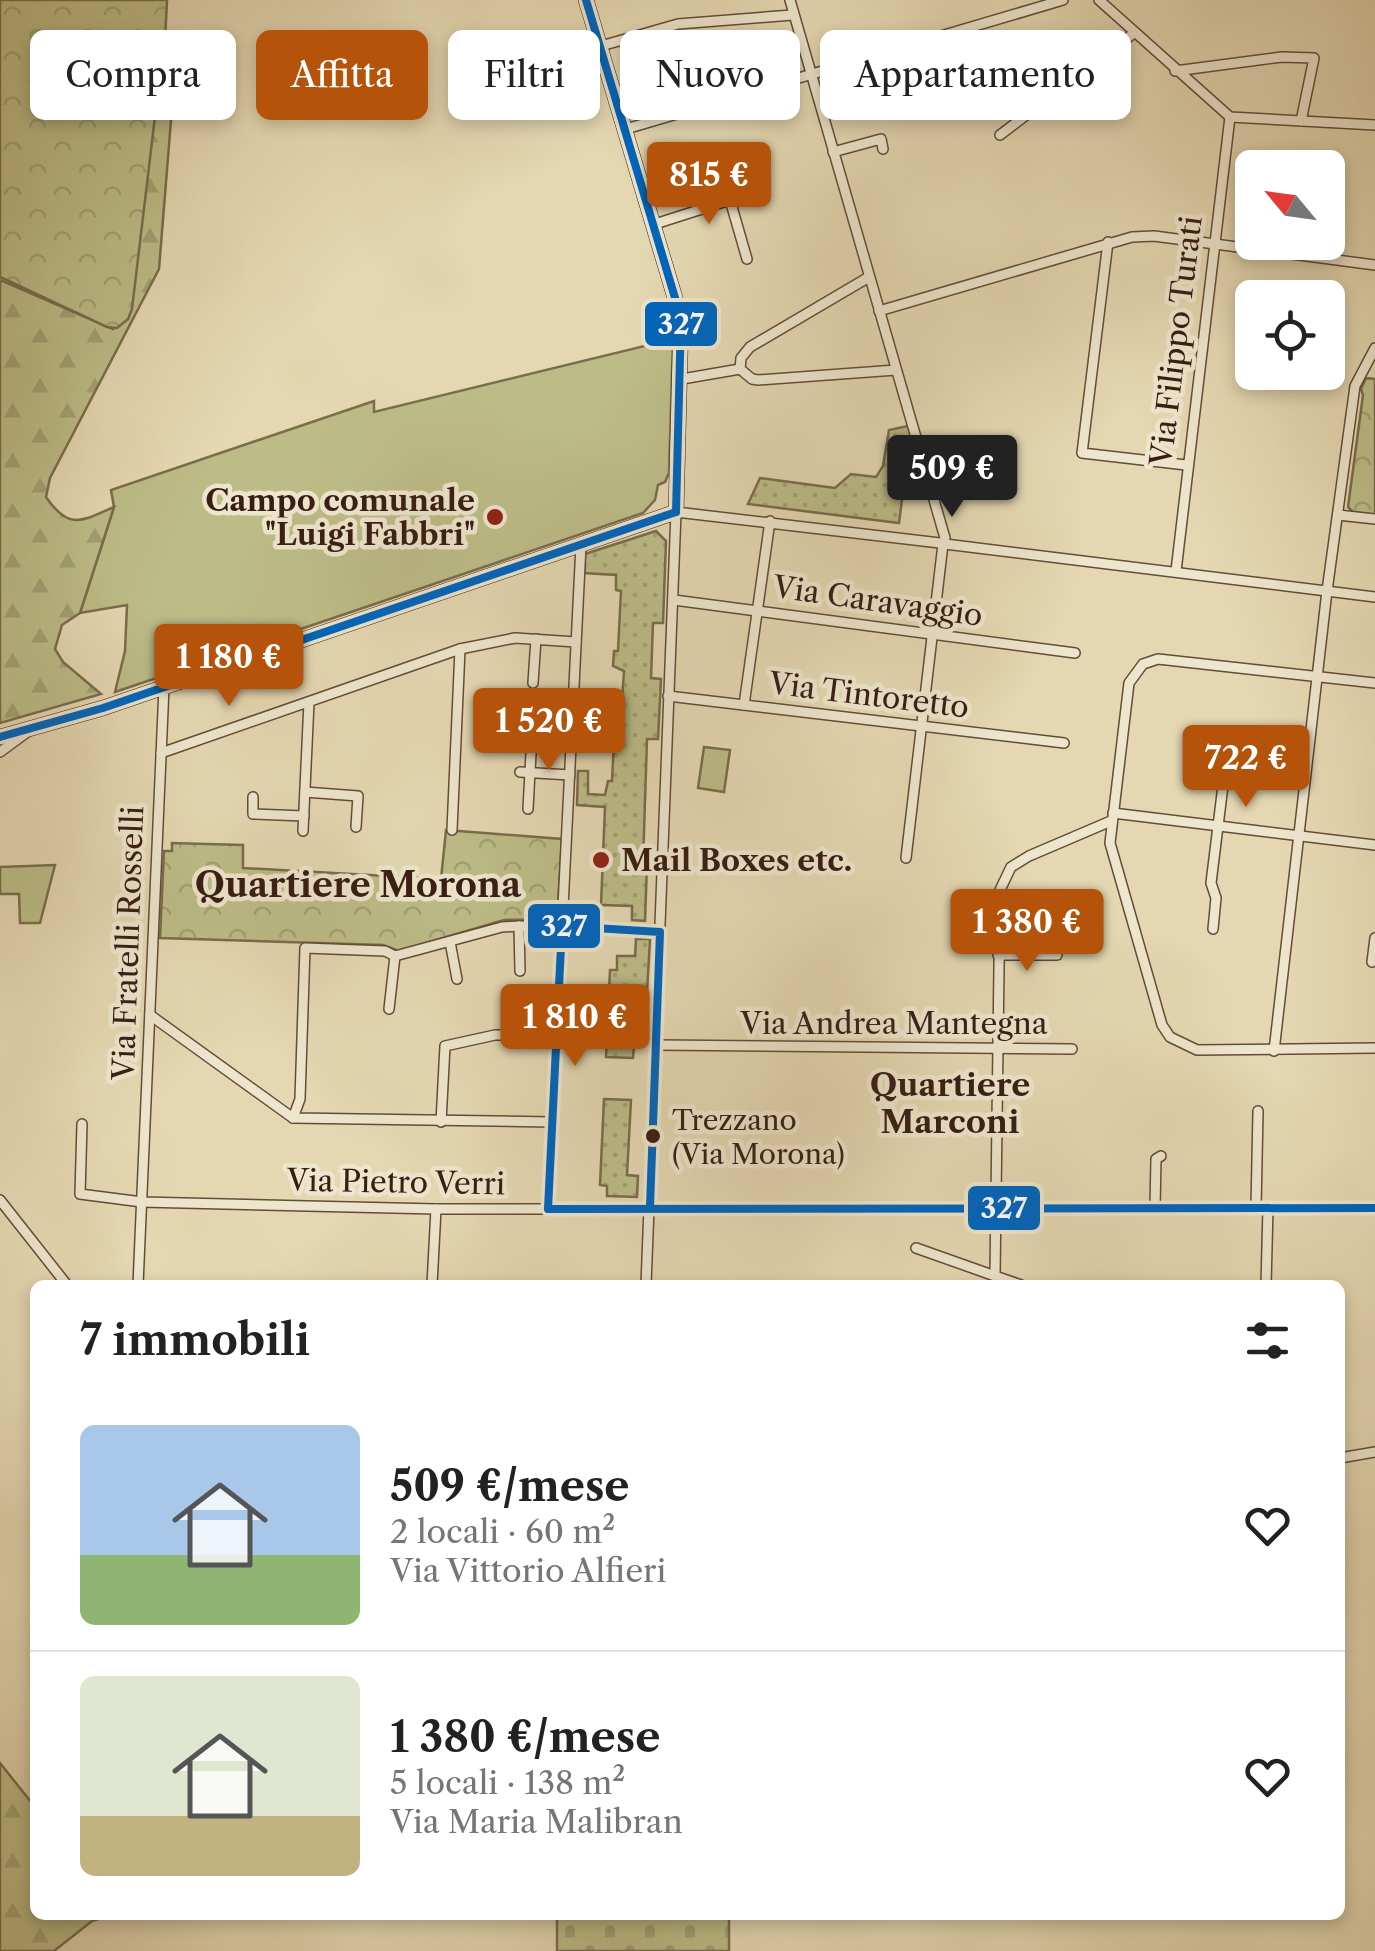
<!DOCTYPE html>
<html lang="it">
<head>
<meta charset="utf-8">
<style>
	:root { --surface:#fff; --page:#f2f2f2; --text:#222; --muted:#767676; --line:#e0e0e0; --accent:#b45309 }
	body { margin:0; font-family:"Libre Caslon Text",serif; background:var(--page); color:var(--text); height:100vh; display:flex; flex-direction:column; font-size:38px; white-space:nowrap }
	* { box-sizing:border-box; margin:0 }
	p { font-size:32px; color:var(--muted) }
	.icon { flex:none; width:55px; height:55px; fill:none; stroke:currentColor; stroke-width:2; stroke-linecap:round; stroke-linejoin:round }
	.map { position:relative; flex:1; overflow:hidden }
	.details { position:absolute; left:30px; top:1280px; width:1315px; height:640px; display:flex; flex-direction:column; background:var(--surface); border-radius:15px; box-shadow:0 5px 15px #0003 }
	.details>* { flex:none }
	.banner { position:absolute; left:30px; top:30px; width:1315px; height:90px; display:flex; gap:20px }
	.needle { width:65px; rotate:299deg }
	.controls { position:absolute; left:1235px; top:150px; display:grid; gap:20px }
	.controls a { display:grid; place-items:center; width:110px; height:110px; border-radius:15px; background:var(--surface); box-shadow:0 5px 15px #0003; font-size:50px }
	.price { position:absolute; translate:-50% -85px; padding:0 22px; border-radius:10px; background:var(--accent); color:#fff; font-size:32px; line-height:65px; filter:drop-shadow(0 2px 5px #0008) }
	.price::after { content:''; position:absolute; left:50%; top:60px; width:30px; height:22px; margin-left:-15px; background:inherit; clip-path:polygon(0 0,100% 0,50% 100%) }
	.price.selected { background:#222; color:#fff }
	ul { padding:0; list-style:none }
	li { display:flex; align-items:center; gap:30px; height:250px; padding:0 50px }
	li+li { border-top:2px solid var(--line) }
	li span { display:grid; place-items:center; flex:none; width:280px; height:200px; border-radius:15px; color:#555 }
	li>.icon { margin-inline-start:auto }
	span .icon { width:120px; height:120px; fill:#fffc; stroke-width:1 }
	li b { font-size:42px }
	h2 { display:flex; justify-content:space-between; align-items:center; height:120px; padding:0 50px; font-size:42px }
	.chip { padding:0 35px; border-radius:15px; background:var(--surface); box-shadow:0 5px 15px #0003; font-size:35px; line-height:90px }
	.chip.selected { background:var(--accent); color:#fff }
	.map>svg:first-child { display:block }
	.grass { fill:#bcbc87; stroke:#7a6c4d; stroke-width:2.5 }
	.forest { fill:url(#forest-firs); stroke:#7a6c4d; stroke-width:2.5 }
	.cemetery { fill:url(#cemetery-stones); stroke:#7a6c4d; stroke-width:2.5 }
	.park { fill:url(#park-crowns); stroke:#7a6c4d; stroke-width:2.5 }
	.garden { fill:url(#garden-dots); stroke:#7a6c4d; stroke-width:2.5 }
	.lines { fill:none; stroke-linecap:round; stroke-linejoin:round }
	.street-casing { stroke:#634c3a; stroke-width:12 }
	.secondary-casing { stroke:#381d13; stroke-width:16 }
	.street { stroke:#ede5cc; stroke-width:9 }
	.secondary { stroke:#ede5cc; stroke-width:12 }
	.bus-1-casing { stroke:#ede5cc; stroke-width:15 }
	.bus-1 { stroke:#0065bd; stroke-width:8 }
	.poi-dot { fill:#8f2418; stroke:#ede5cc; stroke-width:4 }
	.bus-dot { fill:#381d13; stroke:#ede5cc; stroke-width:4 }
	.labels { text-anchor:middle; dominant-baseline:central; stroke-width:9; stroke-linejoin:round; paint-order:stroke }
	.bus-label { font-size:28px; fill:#381d13; stroke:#ede5cc; text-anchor:start }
	.street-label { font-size:30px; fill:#381d13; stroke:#ede5cc }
	.poi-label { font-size:30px; font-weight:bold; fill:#381d13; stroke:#ede5cc; text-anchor:end }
	.neighbourhood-label { font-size:32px; font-weight:bold; fill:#381d13; stroke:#ede5cc }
	.quarter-label { font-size:35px; font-weight:bold; fill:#381d13; stroke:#ede5cc }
	.line-badge { stroke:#ede5cc; stroke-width:4 }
	.badge-label { font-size:28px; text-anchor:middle; font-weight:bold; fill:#fff }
</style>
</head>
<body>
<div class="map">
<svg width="1375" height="1951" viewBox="0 0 1375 1951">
	<defs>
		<pattern id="forest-firs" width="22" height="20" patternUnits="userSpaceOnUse" patternTransform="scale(2.5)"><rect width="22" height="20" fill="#bcbc87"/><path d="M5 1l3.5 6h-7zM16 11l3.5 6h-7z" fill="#a2a174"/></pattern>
		<pattern id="cemetery-stones" width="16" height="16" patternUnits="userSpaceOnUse" patternTransform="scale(2.5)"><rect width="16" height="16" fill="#bcbc87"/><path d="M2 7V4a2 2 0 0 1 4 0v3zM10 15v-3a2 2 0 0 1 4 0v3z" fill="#a2a174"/></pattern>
		<pattern id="park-crowns" width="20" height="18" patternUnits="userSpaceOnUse" patternTransform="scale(2.5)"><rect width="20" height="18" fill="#bcbc87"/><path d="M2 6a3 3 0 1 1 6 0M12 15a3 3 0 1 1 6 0" fill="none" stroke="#a2a174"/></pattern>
		<pattern id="garden-dots" width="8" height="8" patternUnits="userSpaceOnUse" patternTransform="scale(2.5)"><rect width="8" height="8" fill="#bcbc87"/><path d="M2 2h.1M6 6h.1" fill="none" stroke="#a2a174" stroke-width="1.8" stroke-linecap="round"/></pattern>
	</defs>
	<rect width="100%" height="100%" fill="#e4d7b1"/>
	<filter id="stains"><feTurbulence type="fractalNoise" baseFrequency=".002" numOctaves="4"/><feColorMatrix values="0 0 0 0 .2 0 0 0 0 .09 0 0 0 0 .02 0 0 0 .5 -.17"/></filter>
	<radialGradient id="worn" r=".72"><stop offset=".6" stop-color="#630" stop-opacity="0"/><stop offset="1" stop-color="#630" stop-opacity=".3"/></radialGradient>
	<g class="grass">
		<path d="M673 339 669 473 665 482 658 485 655 500 643 513 115 692 125 651 127 605 80 613 114 507 111 490 374 401V412Z"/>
		<path d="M704 747 730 750 724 792 698 788Z"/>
		<path d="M55 865 40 923H20L19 894H0V867Z"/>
	</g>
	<g class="forest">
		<path d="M156 107 172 108 159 269 50 478 46 497C69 531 82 521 114 507L80 613 62 625 55 649 63 662 101 694 0 723V280L113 329 128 319Z"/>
		<path d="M0 1763 35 1807V1915H111L92 1921 54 1951H0Z"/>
	</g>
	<rect class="cemetery" x="557" y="1915" width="172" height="36"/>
	<g class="park">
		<path d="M0 0H167L163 80 156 108 132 309 128 319 117 328 107 327 0 277Z"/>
		<path d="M1366 378 1375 379V515L1353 512 1348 507 1363 395 1361 389Z"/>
		<path d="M446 830 562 839 558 905 547 919 504 920 399 951 383 945 160 938 164 851H172V843L243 845V868L441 879Z"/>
	</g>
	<g class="garden">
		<path d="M908 426 920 468 912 475 905 476 899 523 748 504 760 478 835 488 851 474 876 477 883 466 889 430Z"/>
		<path d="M656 531 666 541 663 623H653L651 678 661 679 658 739H647L643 863 647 864 645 921 632 920V906L601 905 605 807 577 805 578 771H588V794L605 795 608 781H612L615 720 609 719 610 706 622 700 624 671 613 666 614 651H618L621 591 616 590V575L584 573 585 554Z"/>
		<path d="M636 939H650L644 1046H634L633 1058 606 1057 610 970H617V956H635Z"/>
		<path d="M604 1099 631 1100 627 1175 638 1176 637 1197 607 1196V1186L600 1185Z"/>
	</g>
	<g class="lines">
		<defs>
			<g id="street">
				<path d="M790 0 945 538"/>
				<path d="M1099 0 1230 117 1375 125"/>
				<path d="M601 46 678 24 792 15"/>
				<path d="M1175 71 1282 57 1314 58 1301 121"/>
				<path d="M626 129 1063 0"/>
				<path d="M1000 135 1134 33"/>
				<path d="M833 152 881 139 883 149"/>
				<path d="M655 224 730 200 747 259"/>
				<path d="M1108 242 1082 453 1186 465"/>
				<path d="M879 311 1132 237 1154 236 1375 265"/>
				<path d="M740 369 741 358 750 347 869 277"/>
				<path d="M740 369 752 379 758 380 896 370"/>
				<path d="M682 379 740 369"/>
				<path d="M1338 515 1375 519"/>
				<path d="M945 544 1375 597"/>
				<path d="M1176 571 1230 117"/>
				<path d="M674 600 1075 653"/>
				<path d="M533 683 536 639"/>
				<path d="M1375 683 1158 659 1143 664 1129 683 1110 843 1162 1025 1170 1037 1197 1050 1375 1048"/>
				<path d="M668 696 1064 743"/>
				<path d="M744 705 770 521"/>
				<path d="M0 752 30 730"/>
				<path d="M161 753 460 649 515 638 576 642"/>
				<path d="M520 772 570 775"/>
				<path d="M305 792 358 796 356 827"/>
				<path d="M253 797V814L304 816"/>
				<path d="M528 809 532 735"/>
				<path d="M1113 813 1375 845"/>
				<path d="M452 830 460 649"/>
				<path d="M303 831 309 702"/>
				<path d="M906 858 943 544"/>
				<path d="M519 926 520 971"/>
				<path d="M1213 929 1216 898 1211 883 1227 753"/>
				<path d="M450 942 457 979"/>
				<path d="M998 955H1057"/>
				<path d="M1372 962 1375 938"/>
				<path d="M389 1009 395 956"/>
				<path d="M150 1015 293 1118 552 1122"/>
				<path d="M656 1045 1072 1049"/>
				<path d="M1274 1051 1327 591 1355 386 1375 348"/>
				<path d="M293 1118 300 1099 305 948 385 951 395 956 502 927 519 926 660 932"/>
				<path d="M441 1122 445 1046 495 1035H557"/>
				<path d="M82 1124 80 1194 142 1202 436 1209 1375 1208"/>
				<path d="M0 1200 67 1285"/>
				<path d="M1155 1207 1156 1159 1161 1156"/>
				<path d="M1256 1207 1258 1111"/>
				<path d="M548 1209 581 545"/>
				<path d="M916 1248 995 1276"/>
				<path d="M138 1285 164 687"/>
				<path d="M432 1285 436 1209"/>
				<path d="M646 1285 676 512 940 543"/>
				<path d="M1021 1285 995 1276 1000 890 1011 867 1029 856 1111 821"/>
				<path d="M1266 1285 1268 1208"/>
				<path d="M1340 1458 1375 1452"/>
			</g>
			<path id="secondary" d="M0 737 103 708 676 512 681 318 586 0"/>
		</defs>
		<use href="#street" class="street-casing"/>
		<use href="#secondary" class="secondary-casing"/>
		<use href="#street" class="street"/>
		<use href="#secondary" class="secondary"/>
		<defs>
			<g id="bus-1">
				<path d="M586 0 681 318 676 512"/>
				<path d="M0 737 103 708 676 512"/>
				<path d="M650 1207 660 932 562 926 548 1209 1375 1208"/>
			</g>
		</defs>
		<use href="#bus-1" class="bus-1-casing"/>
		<use href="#bus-1" class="bus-1"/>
	</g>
	<g class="poi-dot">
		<circle cx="495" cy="517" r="10"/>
		<circle cx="601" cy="860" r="10"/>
	</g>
	<circle class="bus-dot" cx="653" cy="1136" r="9"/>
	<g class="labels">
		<g class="bus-label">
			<text x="672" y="1120">Trezzano<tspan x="672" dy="34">(Via Morona)</tspan></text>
		</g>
		<g class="street-label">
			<text transform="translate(1176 341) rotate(-83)">Via Filippo Turati</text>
			<text transform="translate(878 601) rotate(8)">Via Caravaggio</text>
			<text transform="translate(869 695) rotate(7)">Via Tintoretto</text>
			<text transform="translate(128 943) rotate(-88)">Via Fratelli Rosselli</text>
			<text x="894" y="1023">Via Andrea Mantegna</text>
			<text transform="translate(396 1182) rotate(1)">Via Pietro Verri</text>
		</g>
		<g class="poi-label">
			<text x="475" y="500">Campo comunale<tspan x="475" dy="34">"Luigi Fabbri"</tspan></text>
			<text x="621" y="860" text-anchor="start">Mail Boxes etc.</text>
		</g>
		<g class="neighbourhood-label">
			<text x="950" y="1084">Quartiere<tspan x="950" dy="37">Marconi</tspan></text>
		</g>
		<g class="quarter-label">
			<text x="358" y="884">Quartiere Morona</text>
		</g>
	</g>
	<g class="line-badge">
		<rect x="643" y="300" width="76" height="48" rx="10" fill="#0065bd"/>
		<rect x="526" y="902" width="76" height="48" rx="10" fill="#0065bd"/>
		<rect x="966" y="1184" width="76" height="48" rx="10" fill="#0065bd"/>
	</g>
	<g class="badge-label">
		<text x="681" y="334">327</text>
		<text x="564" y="936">327</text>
		<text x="1004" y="1218">327</text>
	</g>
	<rect width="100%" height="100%" filter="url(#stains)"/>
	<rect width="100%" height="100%" fill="url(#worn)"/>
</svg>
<div class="controls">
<a><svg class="needle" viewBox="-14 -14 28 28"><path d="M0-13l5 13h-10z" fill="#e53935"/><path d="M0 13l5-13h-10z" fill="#767676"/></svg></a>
<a><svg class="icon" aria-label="locate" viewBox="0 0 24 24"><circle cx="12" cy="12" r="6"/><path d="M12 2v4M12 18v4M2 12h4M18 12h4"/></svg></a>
</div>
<b class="price" style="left:709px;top:227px">815 €</b>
<b class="price selected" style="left:952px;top:520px">509 €</b>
<b class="price" style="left:229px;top:709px">1 180 €</b>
<b class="price" style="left:549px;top:773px">1 520 €</b>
<b class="price" style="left:1246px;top:810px">722 €</b>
<b class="price" style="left:1027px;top:974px">1 380 €</b>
<b class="price" style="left:575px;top:1069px">1 810 €</b>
<div class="banner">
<a class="chip">Compra</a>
<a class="chip selected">Affitta</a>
<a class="chip">Filtri</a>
<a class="chip">Nuovo</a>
<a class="chip">Appartamento</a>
</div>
<section class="details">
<h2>7 immobili<svg class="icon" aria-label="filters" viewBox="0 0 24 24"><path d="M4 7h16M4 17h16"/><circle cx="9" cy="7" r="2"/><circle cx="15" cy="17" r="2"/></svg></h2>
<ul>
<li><span style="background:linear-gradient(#a9c7e8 65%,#8fb573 0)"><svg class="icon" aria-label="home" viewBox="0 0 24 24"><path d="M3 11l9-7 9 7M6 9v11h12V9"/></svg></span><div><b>509 €/mese</b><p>2 locali · 60 m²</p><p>Via Vittorio Alfieri</p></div><svg class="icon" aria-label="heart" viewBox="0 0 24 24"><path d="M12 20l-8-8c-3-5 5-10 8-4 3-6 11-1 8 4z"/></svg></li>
<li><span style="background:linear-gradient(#dfe7d0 70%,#c2b280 0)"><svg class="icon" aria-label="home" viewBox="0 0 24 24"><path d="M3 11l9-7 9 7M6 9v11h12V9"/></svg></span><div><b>1 380 €/mese</b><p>5 locali · 138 m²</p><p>Via Maria Malibran</p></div><svg class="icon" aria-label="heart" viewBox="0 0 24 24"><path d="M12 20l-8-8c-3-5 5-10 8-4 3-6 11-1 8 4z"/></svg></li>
</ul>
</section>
</div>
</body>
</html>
